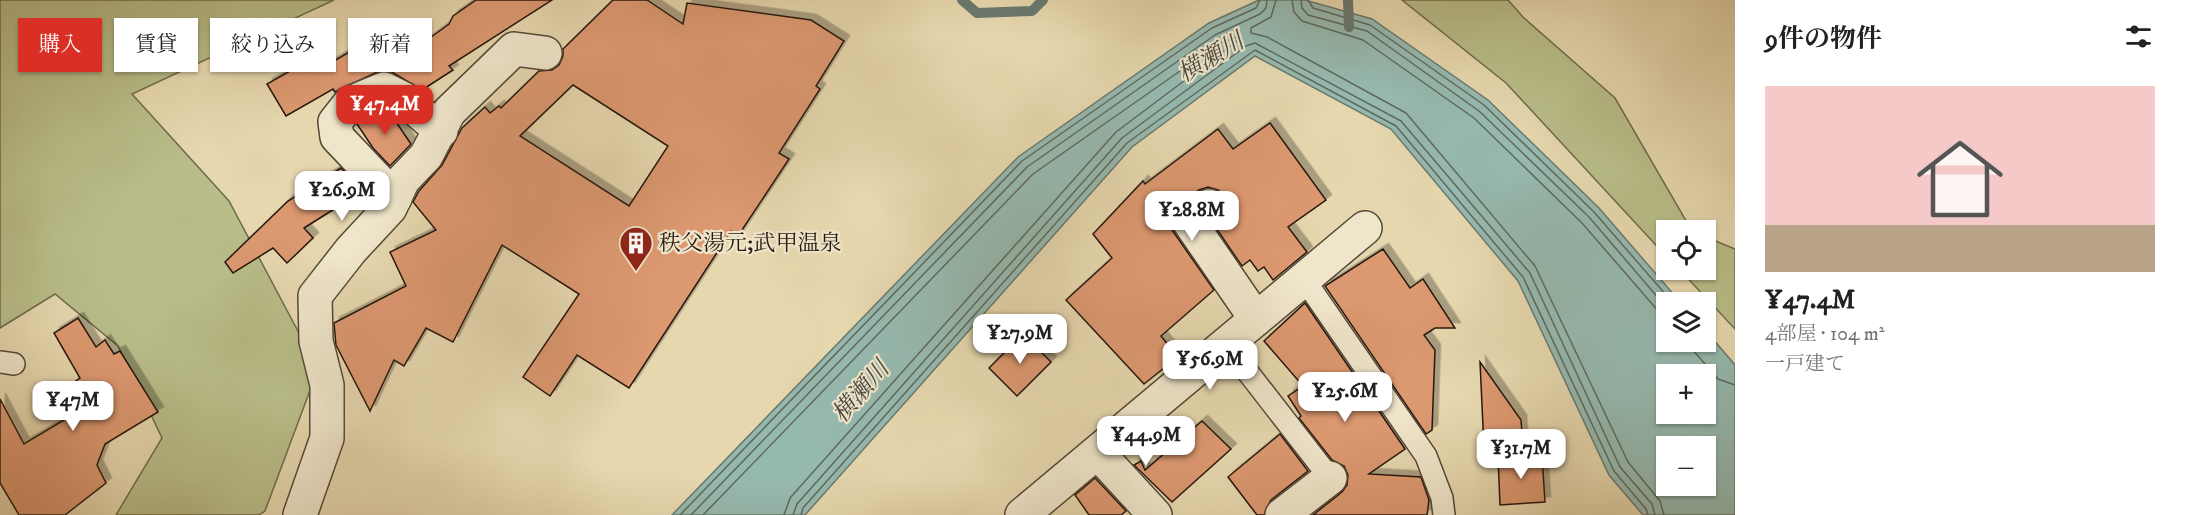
<!DOCTYPE html>
<html lang="ja">
<head>
<meta charset="utf-8">
<style>
	:root { --surface:#fff; --page:#f2f2f2; --text:#222; --muted:#767676; --accent:#d93025 }
	body { margin:0; font-family:"IM FELL DW Pica","Noto Serif JP",serif; background:var(--page); color:var(--text); height:100vh; display:flex; flex-direction:column; font-size:22px; white-space:nowrap }
	* { box-sizing:border-box; margin:0 }
	p { font-size:20px; color:var(--muted) }
	.icon { flex:none; width:33px; height:33px; fill:none; stroke:currentColor; stroke-width:2; stroke-linecap:round; stroke-linejoin:round }
	.map { position:relative; flex:1; overflow:hidden }
	.drawer { display:flex; flex-direction:column; background:var(--surface); width:450px }
	.drawer>* { flex:none }
	.hud { position:absolute; left:18px; top:18px; width:570px; height:54px; display:flex; gap:12px }
	.tools { position:absolute; left:1656px; top:220px; display:grid; gap:12px }
	.tools a { display:grid; place-items:center; width:60px; height:60px; border-radius:0px; background:var(--surface); box-shadow:0 2px 4px #0004; font-size:30px }
	.price { position:absolute; translate:-50% -51px; padding:0 14px; border-radius:12px; background:#fff; color:#222; font-size:20px; line-height:39px; filter:drop-shadow(0 2px 3px #0008) }
	.price::after { content:''; position:absolute; left:50%; top:36px; width:18px; height:14px; margin-left:-9px; background:inherit; clip-path:polygon(0 0,100% 0,50% 100%) }
	.price.current { background:var(--accent); color:#fff }
	ul { padding:0; list-style:none }
	li { display:grid; align-content:center; gap:12px; height:318px; padding:0 30px }
	li span { display:grid; place-items:center; height:186px; border-radius:0px; color:#555 }
	li>.icon { margin-inline-start:auto }
	span .icon { width:108px; height:108px; fill:#fffc; stroke-width:1 }
	li b { font-size:26px }
	h2 { display:flex; justify-content:space-between; align-items:center; height:72px; padding:0 30px; font-size:26px }
	.tag { padding:0 21px; border-radius:0px; background:var(--surface); box-shadow:0 2px 4px #0004; font-size:21px; line-height:54px }
	.tag.current { background:var(--accent); color:#fff }
	main { display:flex; flex:1; min-height:0 }
	.map>svg:first-child { display:block }
	.green { fill:#b8bd89; stroke:#6e6b4c; stroke-width:1.5 }
	.water { fill:#96b9af; stroke:#69796f; stroke-width:1.5; fill-rule:evenodd }
	.lines { fill:none; stroke-linecap:round; stroke-linejoin:round }
	.shore { stroke:#5e6960; stroke-width:1.5 }
	.stream { stroke:#69796f; stroke-width:10 }
	.building { fill:#dc986f; stroke:#251910; stroke-width:1.5; fill-rule:evenodd; filter:url(#shadow) }
	.service-casing { stroke:#554838; stroke-width:24 }
	.minor-casing { stroke:#554838; stroke-width:36 }
	.service { stroke:#efe5ca; stroke-width:21 }
	.minor { stroke:#efe5ca; stroke-width:33 }
	.labels { text-anchor:middle; dominant-baseline:central; stroke-width:4.5; stroke-linejoin:round; paint-order:stroke }
	.poi-label { font-size:22px; fill:#251910; stroke:#efe5ca; text-anchor:start }
	.water-label { font-size:24px; font-style:italic; fill:#474940; stroke:#efe5ca }
</style>
</head>
<body>
<main>
<div class="map">
<svg width="1735" height="515" viewBox="0 0 1735 515">
	<defs>
		<filter id="shadow"><feDropShadow dx="5.5" dy="-5.5" stdDeviation="0" flood-color="#0004"/></filter>
	</defs>
	<rect width="100%" height="100%" fill="#e6d7ae"/>
	<filter id="stains"><feTurbulence type="fractalNoise" baseFrequency=".00333" numOctaves="4"/><feColorMatrix values="0 0 0 0 .2 0 0 0 0 .09 0 0 0 0 .02 0 0 0 .5 -.17"/></filter>
	<radialGradient id="worn" r=".72"><stop offset=".6" stop-color="#630" stop-opacity="0"/><stop offset="1" stop-color="#630" stop-opacity=".3"/></radialGradient>
	<g class="green">
		<path d="M0 0H334L132 94 229 201 318 369 265 511 259 515H116L162 438 118 346 55 294 0 328Z"/>
		<path d="M1402 0H1508L1523 17 1615 98 1692 231H1666V256L1506 83Z"/>
		<path d="M1706 237 1735 249V329L1680 270H1706Z"/>
	</g>
	<path class="water" d="M1259 0H1305L1372 19 1488 100 1599 208 1681 303H1666V342H1706V331L1735 365V515H1643L1609 475 1518 281 1391 129 1255 56 1132 147 805 515H672L1018 157 1209 23ZM1666 375H1706V414H1666ZM1666 447H1706V486H1666Z"/>
	<g class="lines">
		<g class="shore">
			<path d="M1276 0 1271 17 1251 28V33L1267 37 1406 113 1535 266 1628 462 1660 501 1664 515"/>
			<path d="M1292 0 1294 12 1302 21 1363 40 1474 118 1582 223 1666 320"/>
			<path d="M1301 0 1302 8 1308 15 1367 31 1479 111 1589 217 1666 307"/>
			<path d="M1308 0 1313 8 1370 25 1484 105 1594 212 1673 303"/>
			<path d="M1686 342 1718 379 1735 385"/>
			<path d="M680 515 1022 161 1212 28 1256 8 1260 0"/>
			<path d="M691 515 1027 167 1215 35 1260 14 1266 8 1267 0"/>
			<path d="M703 515 1033 174 1220 43 1237 37V41L1116 132 790 498 784 515"/>
			<path d="M793 515 797 504 1122 138 1246 46 1255 43 1401 121 1530 273 1620 467 1652 504 1655 515"/>
			<path d="M801 515 803 508 1127 143 1255 50 1396 126 1523 277 1614 471 1646 509 1648 515"/>
		</g>
		<g class="stream">
			<path d="M962 0 977 13 1032 11 1043 0"/>
			<path d="M1348 0 1349 27"/>
		</g>
	</g>
	<g class="building">
		<path d="M476 0H552L449 66 453 70 422 90 392 72H377L335 92 333 89 286 116 267 84 318 55 324 67 378 35 394 63 434 35 449 24 453 16Z"/>
		<path d="M613 0H647L683 24 687 3 811 20 844 41 816 86 820 89 779 153 789 159 738 236 731 231 629 388 577 355 550 396 523 377 579 294 502 245 453 342 426 328 404 366 394 360 370 411 336 345 334 323 406 286 390 252 436 230 413 202 419 191 442 165 462 128 485 107 490 113 499 106 501 108 539 71 552 70 559 65 563 56V49ZM573 85 668 146 629 206 520 136Z"/>
		<path d="M383 110 390 113 411 144 390 166 373 148 357 124 362 118Z"/>
		<path d="M1270 123 1326 200 1288 227 1307 252 1273 280 1264 267 1258 271 1250 260 1242 266 1214 225 1225 215 1228 205 1225 196 1218 190 1208 187 1199 190 1178 204 1171 212 1169 222 1172 230 1214 290 1161 336 1178 357 1144 384 1066 300 1112 258 1093 234 1143 181 1145 184 1218 129 1233 149Z"/>
		<path d="M341 168 363 191 304 228 313 238 287 263 273 248 233 273 225 262 288 201Z"/>
		<path d="M1383 249 1410 288 1423 279 1455 328H1435L1424 335 1435 350 1432 430 1426 434 1325 286Z"/>
		<path d="M1305 303 1405 449 1369 474 1421 477 1429 500 1427 515H1313L1342 492 1347 485 1348 475 1344 466 1332 460 1299 418 1301 416 1288 396 1303 386 1264 341Z"/>
		<path d="M78 318 96 347 105 340 114 354 120 351 158 412 105 444 97 465 106 483 65 515H19L0 483V399L24 444 89 405 73 383 80 378 54 333Z"/>
		<path d="M1023 334 1051 362 1017 396 989 368Z"/>
		<path d="M1480 362 1521 420 1523 446 1484 448Z"/>
		<path d="M1202 421 1231 449 1172 502 1134 465 1141 461 1145 470Z"/>
		<path d="M1280 434 1308 471 1271 500 1264 515H1257L1228 477Z"/>
		<path d="M1542 455 1545 502 1500 505 1498 457Z"/>
		<path d="M1095 478 1126 511 1121 515H1089L1075 495Z"/>
	</g>
	<g class="lines">
		<defs>
			<g id="service">
				<path d="M1304 279 1426 456 1442 498 1444 515"/>
				<path d="M1226 344 1330 478"/>
				<path d="M0 362 14 364"/>
			</g>
			<g id="minor">
				<path d="M395 198 337 137 335 122 350 103 384 89 404 99 441 131"/>
				<path d="M1209 206 1188 220 1256 319"/>
				<path d="M1098 453 1155 515"/>
				<path d="M300 515 327 438V385L316 341 315 296 351 250 390 208 403 180 426 156 449 112 514 49 545 53"/>
				<path d="M1022 515 1365 228"/>
				<path d="M1282 515 1330 478"/>
			</g>
		</defs>
		<use href="#service" class="service-casing"/>
		<use href="#minor" class="minor-casing"/>
		<use href="#service" class="service"/>
		<use href="#minor" class="minor"/>
	</g>
	<defs>
		<symbol id="building-pin" viewBox="-11 -11 22 30"><path d="M0 17L-7.5 6A9.5 9.5 0 1 1 7.5 6Z" fill="#8f2418" stroke="#efe5ca"/><path d="M-4-6H4V6H1V3H-1V6H-4ZM-2.5-4.3h1.7v1.8h-1.7ZM.8-4.3h1.7v1.8H.8ZM-2.5-1h1.7V.8h-1.7ZM.8-1h1.7V.8H.8Z" fill="#fff"/></symbol>
	</defs>
	<g fill-rule="evenodd">
		<use href="#building-pin" x="617" y="224" width="38" height="52"/>
	</g>
	<g class="labels">
		<g class="poi-label">
			<text x="659" y="243">秩父湯元;武甲温泉</text>
		</g>
		<g class="water-label">
			<text transform="translate(1211 58) rotate(-31)">横瀬川</text>
			<text transform="translate(861 392) rotate(-49)">横瀬川</text>
		</g>
	</g>
	<rect width="100%" height="100%" filter="url(#stains)"/>
	<rect width="100%" height="100%" fill="url(#worn)"/>
</svg>
<div class="tools">
<a><svg class="icon" aria-label="locate" viewBox="0 0 24 24"><circle cx="12" cy="12" r="6"/><path d="M12 2v4M12 18v4M2 12h4M18 12h4"/></svg></a>
<a><svg class="icon" aria-label="layers" viewBox="0 0 24 24"><path d="M12 4l9 5-9 5-9-5zM3 14l9 5 9-5"/></svg></a>
<a>+</a>
<a>−</a>
</div>
<b class="price current" style="left:385px;top:136px">¥47.4M</b>
<b class="price" style="left:342px;top:222px">¥26.9M</b>
<b class="price" style="left:1192px;top:242px">¥28.8M</b>
<b class="price" style="left:1020px;top:365px">¥27.9M</b>
<b class="price" style="left:1210px;top:391px">¥56.9M</b>
<b class="price" style="left:1345px;top:423px">¥25.6M</b>
<b class="price" style="left:73px;top:432px">¥47M</b>
<b class="price" style="left:1146px;top:467px">¥44.9M</b>
<b class="price" style="left:1521px;top:480px">¥31.7M</b>
<div class="hud">
<a class="tag current">購入</a>
<a class="tag">賃貸</a>
<a class="tag">絞り込み</a>
<a class="tag">新着</a>
</div>
</div>
<section class="drawer">
<h2>9件の物件<svg class="icon" aria-label="filters" viewBox="0 0 24 24"><path d="M4 7h16M4 17h16"/><circle cx="9" cy="7" r="2"/><circle cx="15" cy="17" r="2"/></svg></h2>
<ul>
<li><span style="background:linear-gradient(#f6c9c9 75%,#b9a48a 0)"><svg class="icon" aria-label="home" viewBox="0 0 24 24"><path d="M3 11l9-7 9 7M6 9v11h12V9"/></svg></span><div><b>¥47.4M</b><p>4部屋 · 104 m²</p><p>一戸建て</p></div></li>
</ul>
</section>
</main>
</body>
</html>
